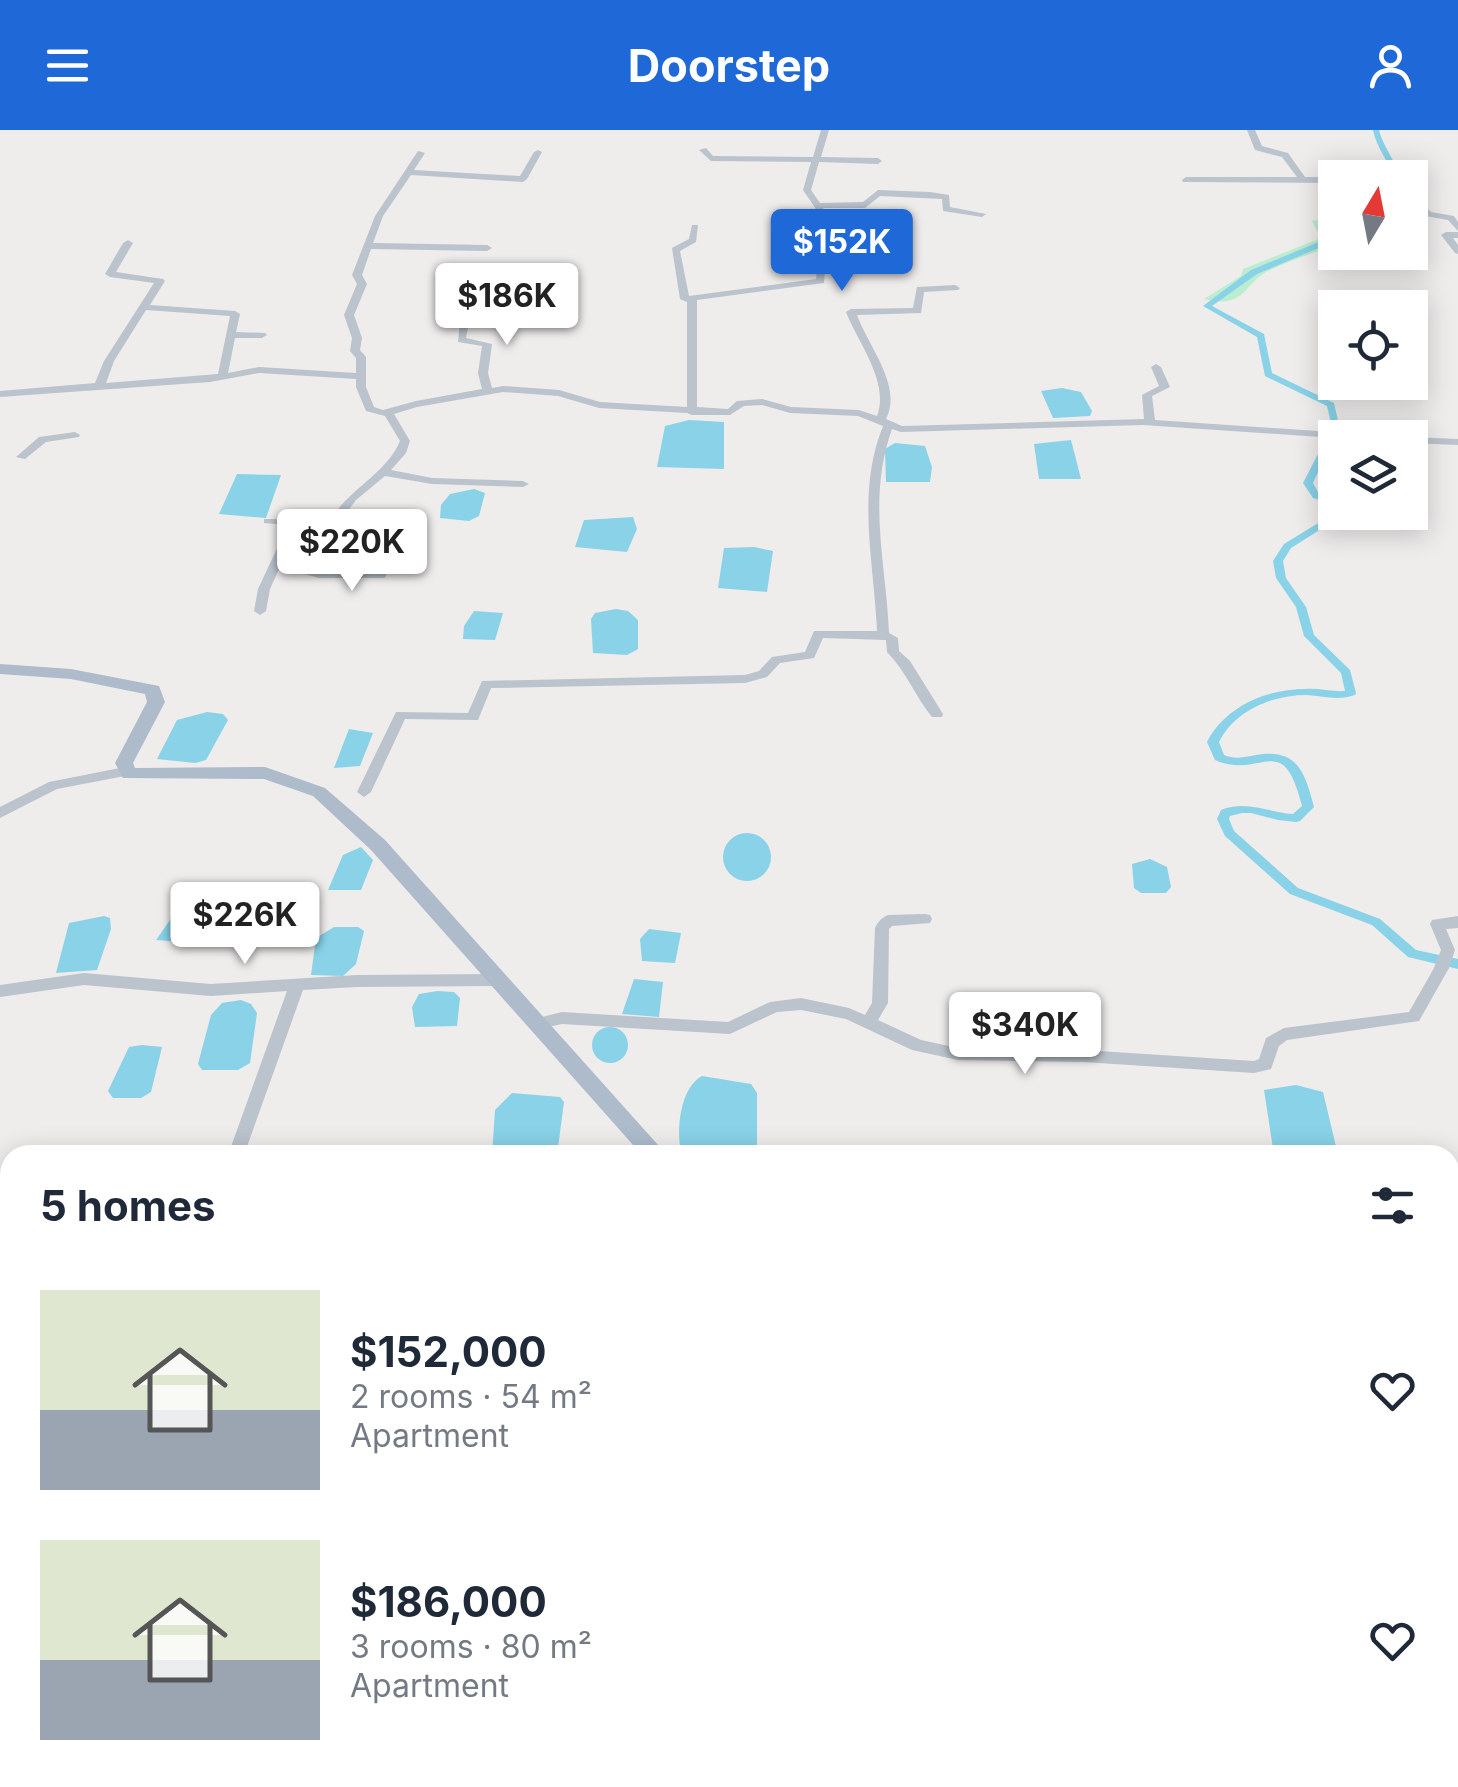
<!DOCTYPE html>
<html lang="en">
<head>
<meta charset="utf-8">
<style>
	:root { --surface:#fff; --page:#f6f6f7; --text:#1f2937; --muted:#747a83; --accent:#1e69d7 }
	body { margin:0; font-family:Inter,sans-serif; background:var(--page); color:var(--text); height:100vh; display:flex; flex-direction:column; font-size:38px; white-space:nowrap }
	* { box-sizing:border-box; margin:0 }
	p { font-size:32px; color:var(--muted) }
	.icon { flex:none; width:55px; height:55px; fill:none; stroke:currentColor; stroke-width:2; stroke-linecap:round; stroke-linejoin:round }
	.map { position:relative; flex:1; overflow:hidden }
	.panel { position:absolute; left:0px; top:1015px; width:1460px; height:642px; display:flex; flex-direction:column; background:var(--surface); border-radius:30px 30px 0 0; box-shadow:0 5px 25px #0003 }
	.panel>* { flex:none }
	.needle { width:65px; rotate:10deg }
	.controls { position:absolute; left:1318px; top:30px; display:grid; gap:20px }
	.controls a { display:grid; place-items:center; width:110px; height:110px; border-radius:0px; background:var(--surface); box-shadow:0 5px 25px #0003; font-size:50px }
	.price { position:absolute; translate:-50% -85px; padding:0 22px; border-radius:10px; background:#fff; color:#222; font-size:32px; line-height:65px; filter:drop-shadow(0 2px 5px #0008) }
	.price::after { content:''; position:absolute; left:50%; top:60px; width:30px; height:22px; margin-left:-15px; background:inherit; clip-path:polygon(0 0,100% 0,50% 100%) }
	.price.current { background:var(--accent); color:#fff }
	ul { padding:0; list-style:none }
	li { display:flex; align-items:center; gap:30px; height:250px; padding:0 40px }
	li span { display:grid; place-items:center; flex:none; width:280px; height:200px; border-radius:0px; color:#555 }
	li>.icon { margin-inline-start:auto }
	span .icon { width:120px; height:120px; fill:#fffc; stroke-width:1 }
	li b { font-size:42px }
	h2 { display:flex; justify-content:space-between; align-items:center; height:120px; padding:0 40px; font-size:42px }
	header { display:flex; justify-content:space-between; align-items:center; height:130px; padding:0 40px; background:var(--accent); color:#fff; font-size:45px; font-weight:700 }
	.map>svg:first-child { display:block }
	.green { fill:#bbedd0 }
	.water { fill:#89d2e8 }
	.lines { fill:none; stroke-linecap:round; stroke-linejoin:round }
	.canal { fill:#89d2e8; fill-rule:evenodd }
	.minor { fill:#bbc3cc; fill-rule:evenodd }
	.major { fill:#adbbcb; fill-rule:evenodd }
</style>
</head>
<body>
<header><svg class="icon" aria-label="menu" viewBox="0 0 24 24"><path d="M4 6h16M4 12h16M4 18h16"/></svg>Doorstep<svg class="icon" aria-label="person" viewBox="0 0 24 24"><circle cx="12" cy="8" r="4"/><path d="M4 21q1-7 8-7t8 7"/></svg></header>
<div class="map">
<svg width="1458" height="1657" viewBox="0 0 1458 1657">
	<rect width="100%" height="100%" fill="#efecec"/>
	<path class="green" d="M1335 86V118C1321 118 1280 135 1266 142 1243 155 1245 179 1204 169L1241 146 1243 139 1321 108 1312 91Z"/>
	<g class="water">
		<path d="M1062 258 1081 262 1092 281 1090 286 1053 288 1041 261Z"/>
		<path d="M689 290 724 292V339L657 337 665 296Z"/>
		<path d="M1071 310 1081 349H1039L1034 314Z"/>
		<path d="M895 313 925 316 932 337 930 352H886L885 319Z"/>
		<path d="M237 344 281 345 266 388 219 384Z"/>
		<path d="M474 359 485 363 479 386 469 391 440 388 441 375 450 364Z"/>
		<path d="M633 387 637 399 627 422 575 417 584 390Z"/>
		<path d="M754 417 773 421 767 462 718 458 724 418Z"/>
		<path d="M616 479 628 481 638 490V519L627 525 593 523 591 489 595 483Z"/>
		<path d="M474 481 503 483 495 510 463 509 464 496Z"/>
		<path d="M207 582 223 584 228 590 206 630 195 633 157 629 177 590Z"/>
		<path d="M349 599 373 603 360 636 334 638Z"/>
		<circle cx="747" cy="727" r="24"/>
		<path d="M361 717 373 730 361 760H328L343 725Z"/>
		<path d="M1150 729 1167 737 1171 757 1166 763H1141L1134 758 1132 734Z"/>
		<path d="M175 783 203 789 194 813 156 810Z"/>
		<path d="M104 786 110 788 111 799 97 840 56 843 69 793Z"/>
		<path d="M334 797H358L364 801 356 834 343 846 311 845 316 808Z"/>
		<path d="M649 799 681 803 675 833 642 831 640 809Z"/>
		<path d="M634 849 663 852 659 887 622 884Z"/>
		<path d="M437 861 454 862 460 868 457 896 415 897 412 877 419 864Z"/>
		<path d="M241 870 251 874 257 883 250 933 238 940H202L198 934 211 885 222 873Z"/>
		<circle cx="610" cy="915" r="18"/>
		<path d="M142 915 162 917 151 962 141 968H113L108 961 129 917Z"/>
		<path d="M702 946 751 954 757 963V1025L681 1022C676 999 680 958 702 946Z"/>
		<path d="M1296 955 1323 962 1338 1025H1274L1264 960Z"/>
		<path d="M512 963 560 967 564 972 557 1025H492L495 980Z"/>
	</g>
	<g class="lines">
		<g class="canal">
			<path d="M1373 0H1379C1383 17 1396 31 1400 48H1393C1389 31 1376 17 1373 0Z"/>
			<path d="M1335 89V93L1330 94 1333 112 1257 144 1212 176 1264 204 1272 243 1334 273 1342 308H1335V310L1327 276 1265 246 1257 207 1203 176 1251 140 1326 109 1322 93Z"/>
			<path d="M1335 311V319L1325 327 1313 353 1319 364 1335 369V375L1313 368 1303 353 1318 324Z"/>
			<path d="M1336 382H1348L1291 418 1283 431 1286 448 1306 477 1314 505 1350 540 1356 563 1355 565C1338 571 1324 566 1307 565 1272 565 1235 580 1219 612L1224 625C1235 630 1244 627 1256 625 1298 618 1305 643 1314 677L1300 691 1296 692 1278 690 1251 683H1242L1230 686 1229 689 1234 701 1298 758 1380 789 1416 820 1458 829V839L1408 827 1372 795 1290 764 1225 706 1217 689 1221 680C1247 670 1267 682 1293 684L1302 676C1282 597 1262 651 1215 630L1207 612C1226 576 1266 559 1306 559 1319 558 1332 562 1345 561L1341 543 1304 506 1296 477 1276 448 1273 431 1284 414Z"/>
			<path d="M1458 1182V1204L1455 1209 1450 1211V1189L1453 1184Z"/>
			<path d="M1178 1648H1207L1204 1654 1199 1657H1169L1172 1651Z"/>
		</g>
		<g class="minor">
			<path d="M821 0H829L821 27 878 28 882 31 878 34 819 32 811 60 820 73 863 72 878 60 930 62 949 65 950 77 986 84 982 87 943 81 942 69 880 66 865 78H823L830 88 824 153 697 170V277L728 279 737 271 762 269 791 277 859 280 877 286C890 252 858 213 846 182L851 179 913 178 917 157 955 155 960 158 958 160 924 162 921 183 857 185C868 216 903 256 886 289L902 296 1144 289 1142 265 1159 256 1151 237 1156 234 1161 237 1170 257 1152 266 1155 290 1377 305 1382 308H1335L1143 295 901 302 892 299C867 369 886 432 889 503L898 508 899 521 910 531 943 584 942 587H932C915 566 906 541 887 522L886 510 823 508 814 528 780 533 767 547 745 553 491 558 478 590 405 589 371 662 364 667 357 662 396 582 468 583 482 551 745 545 759 541 772 527 805 522 814 501H877C874 431 856 363 883 296L858 286 790 283 762 275 744 276 730 285H692L687 283 599 278 558 266 503 262 417 277 394 284 410 311 406 323 391 340 432 348 523 351 529 354 523 357 432 354 385 346 356 370 342 389 367 390 373 393 371 395H300L283 430 320 440 376 441 384 420 390 417 396 420 385 448H319L280 437 270 459 266 481 260 485 254 481 258 459 288 395 264 393V389H331C350 358 386 344 400 311L385 286 366 281 356 257V249L259 243 210 252 0 267V261L95 253 104 231 154 153 110 147 105 144 123 113 128 110 133 113 116 142 163 149 165 151 150 175 235 181 240 184 236 202 265 203 267 205 262 208H235L228 243 259 237 356 243V228L350 221 352 208 344 185 357 154 352 145 375 86 418 21 425 23 414 40 520 46 534 22 538 20 542 22 527 49 523 52 411 45 383 86 373 113 487 115 492 118 487 121 371 119 362 145 367 154 354 185 362 208 360 220 366 227V257L374 277 383 280 416 271 482 259 478 243 482 216 458 212 460 190 465 187 522 178 525 179V183L469 192 466 208 492 214 488 243 492 258 503 256 559 260 600 272 687 277V172L680 169 672 118 689 109 692 95H698L696 112 680 121 689 166 816 149 818 127 783 124 778 121 783 118 819 121 822 88 803 60 811 32 711 31 699 20 706 18 713 26 813 27ZM146 180 230 186 218 244 106 253 114 231Z"/>
			<path d="M1247 0H1255L1262 16 1288 23 1305 47H1335V53L1183 52 1182 50 1186 47H1297L1282 27 1255 20Z"/>
			<path d="M1410 62 1431 82 1454 86 1458 92V101L1448 90 1425 86 1410 70Z"/>
			<path d="M1446 102H1458V108H1453L1458 115V124L1455 123 1441 105Z"/>
			<path d="M75 302 80 305 79 307 46 312 25 329 16 327 39 307Z"/>
			<path d="M1410 307 1458 309V315L1410 313V308H1407Z"/>
			<path d="M125 637 130 639 132 642 130 645 57 659 0 688V677L49 652Z"/>
			<path d="M925 784 930 785 932 789 930 793 892 796 889 799 888 873 878 890 921 910 958 918 1083 920 1254 931 1259 929 1266 908 1284 898 1409 882 1434 838 1441 820 1430 794 1432 790 1458 786V798L1446 799 1455 820 1449 838 1419 891 1287 910 1279 916 1271 939 1254 943 1083 932 958 930 912 920 846 889 801 880 777 882 730 904 562 894 535 900 530 898 527 894 530 890 562 882 728 892 770 872 801 868 849 878 865 885 872 873 875 798C878 792 881 788 888 785Z"/>
			<path d="M84 843 211 854 357 845 496 844 501 846 504 850 501 854 496 856 357 857 303 860 244 1025H228L287 861 211 866 84 855 0 867V855Z"/>
			<path d="M10 1633V1648H19C16 1656 9 1657 0 1657V1638Z"/>
			<path d="M652 1648H674L673 1657H651Z"/>
		</g>
		<g class="major">
			<path d="M0 534 71 539 159 556 165 572 133 633 135 638 265 637 325 658 385 710 667 1025H642L371 720 313 666 264 649 123 648 115 633 147 572 145 564 71 549 0 544Z"/>
			<path d="M1450 1520 1458 1523V1552L1450 1549Z"/>
		</g>
	</g>
</svg>
<div class="controls">
<a><svg class="needle" viewBox="-14 -14 28 28"><path d="M0-13l5 13h-10z" fill="#e53935"/><path d="M0 13l5-13h-10z" fill="#747a83"/></svg></a>
<a><svg class="icon" aria-label="locate" viewBox="0 0 24 24"><circle cx="12" cy="12" r="6"/><path d="M12 2v4M12 18v4M2 12h4M18 12h4"/></svg></a>
<a><svg class="icon" aria-label="layers" viewBox="0 0 24 24"><path d="M12 4l9 5-9 5-9-5zM3 14l9 5 9-5"/></svg></a>
</div>
<b class="price current" style="left:842px;top:164px">$152K</b>
<b class="price" style="left:507px;top:218px">$186K</b>
<b class="price" style="left:352px;top:464px">$220K</b>
<b class="price" style="left:245px;top:837px">$226K</b>
<b class="price" style="left:1025px;top:947px">$340K</b>
<section class="panel">
<h2>5 homes<svg class="icon" aria-label="filters" viewBox="0 0 24 24"><path d="M4 7h16M4 17h16"/><circle cx="9" cy="7" r="2"/><circle cx="15" cy="17" r="2"/></svg></h2>
<ul>
<li><span style="background:linear-gradient(#dfe7d0 60%,#9aa5b1 0)"><svg class="icon" aria-label="home" viewBox="0 0 24 24"><path d="M3 11l9-7 9 7M6 9v11h12V9"/></svg></span><div><b>$152,000</b><p>2 rooms · 54 m²</p><p>Apartment</p></div><svg class="icon" aria-label="heart" viewBox="0 0 24 24"><path d="M12 20l-8-8c-3-5 5-10 8-4 3-6 11-1 8 4z"/></svg></li>
<li><span style="background:linear-gradient(#dfe7d0 60%,#9aa5b1 0)"><svg class="icon" aria-label="home" viewBox="0 0 24 24"><path d="M3 11l9-7 9 7M6 9v11h12V9"/></svg></span><div><b>$186,000</b><p>3 rooms · 80 m²</p><p>Apartment</p></div><svg class="icon" aria-label="heart" viewBox="0 0 24 24"><path d="M12 20l-8-8c-3-5 5-10 8-4 3-6 11-1 8 4z"/></svg></li>
</ul>
</section>
</div>
</body>
</html>
